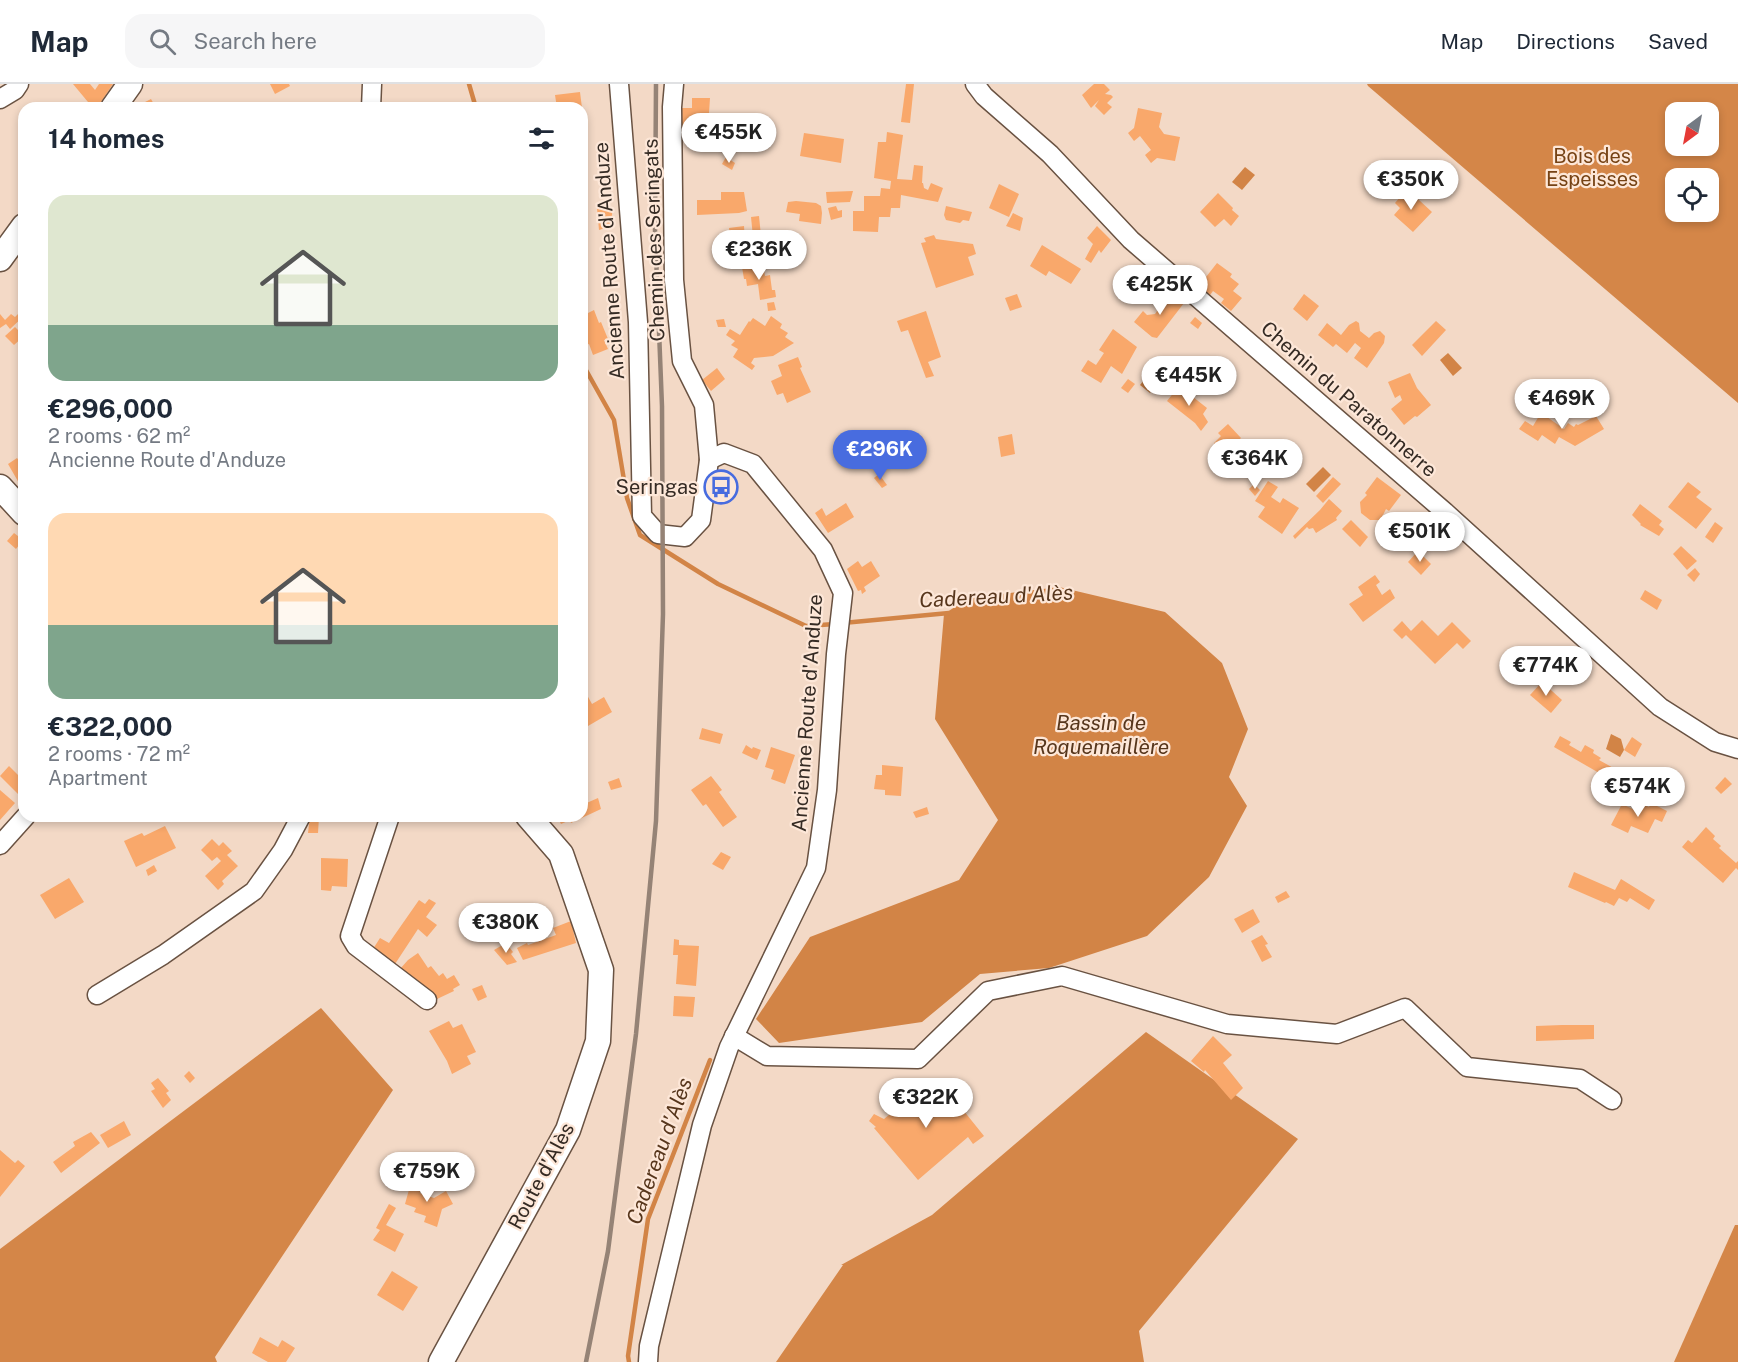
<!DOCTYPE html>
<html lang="en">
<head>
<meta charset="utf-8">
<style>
	:root { --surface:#fff; --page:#f6f6f7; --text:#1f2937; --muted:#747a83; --line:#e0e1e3; --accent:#486cdf }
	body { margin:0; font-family:"Public Sans",sans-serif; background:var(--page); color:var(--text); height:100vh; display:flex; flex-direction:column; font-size:22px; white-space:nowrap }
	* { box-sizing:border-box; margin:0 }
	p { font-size:20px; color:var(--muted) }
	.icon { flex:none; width:33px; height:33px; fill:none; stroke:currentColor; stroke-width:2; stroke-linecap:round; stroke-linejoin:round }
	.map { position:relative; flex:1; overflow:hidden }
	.details { position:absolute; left:18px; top:18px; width:570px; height:720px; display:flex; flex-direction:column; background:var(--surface); border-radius:18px; box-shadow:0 3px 9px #0003 }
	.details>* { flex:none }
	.needle { width:39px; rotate:212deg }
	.controls { position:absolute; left:1665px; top:18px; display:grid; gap:12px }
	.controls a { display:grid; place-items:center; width:54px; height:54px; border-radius:12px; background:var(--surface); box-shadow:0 3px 9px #0003; font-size:30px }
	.price { position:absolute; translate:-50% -51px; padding:0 14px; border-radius:21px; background:#fff; color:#222; font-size:20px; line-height:39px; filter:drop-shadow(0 2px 3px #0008) }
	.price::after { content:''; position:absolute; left:50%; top:36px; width:18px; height:14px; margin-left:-9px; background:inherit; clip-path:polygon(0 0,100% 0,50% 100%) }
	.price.selected { background:var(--accent); color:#fff }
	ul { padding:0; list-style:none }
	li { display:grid; align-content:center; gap:12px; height:318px; padding:0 30px }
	li span { display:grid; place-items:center; height:186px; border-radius:18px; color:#555 }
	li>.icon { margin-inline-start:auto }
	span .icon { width:108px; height:108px; fill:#fffc; stroke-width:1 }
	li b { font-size:26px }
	h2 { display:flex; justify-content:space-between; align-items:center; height:72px; padding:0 30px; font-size:26px }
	header { display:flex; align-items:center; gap:36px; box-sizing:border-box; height:84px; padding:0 30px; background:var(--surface); border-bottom:2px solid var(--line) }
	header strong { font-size:28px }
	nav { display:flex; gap:33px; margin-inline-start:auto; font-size:21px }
	.search { width:420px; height:54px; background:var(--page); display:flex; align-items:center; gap:15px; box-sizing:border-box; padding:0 21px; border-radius:18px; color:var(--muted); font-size:22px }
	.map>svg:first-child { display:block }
	.forest { fill:#d48648; fill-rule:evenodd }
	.water { fill:#d28446 }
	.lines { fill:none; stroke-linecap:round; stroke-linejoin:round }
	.stream { stroke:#d28446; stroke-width:4.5 }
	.building { fill:#f9a86b }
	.street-casing { stroke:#695242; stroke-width:21 }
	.secondary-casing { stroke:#695242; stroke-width:27 }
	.street { stroke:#fff; stroke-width:18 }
	.secondary { stroke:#fff; stroke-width:24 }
	.rail { stroke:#958376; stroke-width:4.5 }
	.labels { text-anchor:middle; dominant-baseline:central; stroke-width:4.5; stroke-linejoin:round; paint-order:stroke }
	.park-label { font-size:20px; fill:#764214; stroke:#fde7d8 }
	.street-label { font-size:20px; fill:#352b24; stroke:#fde7d8 }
	.poi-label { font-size:20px; fill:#352b24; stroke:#fde7d8; text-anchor:end }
	.water-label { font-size:21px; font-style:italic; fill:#57361c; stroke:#fde7d8 }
</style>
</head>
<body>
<header>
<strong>Map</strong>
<div class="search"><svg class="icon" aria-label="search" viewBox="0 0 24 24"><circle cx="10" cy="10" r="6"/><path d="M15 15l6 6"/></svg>Search here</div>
<nav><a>Map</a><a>Directions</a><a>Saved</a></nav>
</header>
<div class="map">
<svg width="1738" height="1278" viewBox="0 0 1738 1278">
	<rect width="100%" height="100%" fill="#f3d9c6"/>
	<g class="forest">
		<path d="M1367 0H1738V319L1368 2ZM1708 28V62H1676V28ZM1708 94V128H1676V94Z"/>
		<path d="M321 924 393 1006 215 1273 217 1278H0V1165Z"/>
		<path d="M1146 948 1298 1055 1139 1247 1144 1278H776L843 1181H841L932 1131Z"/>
		<path d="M1735 1141H1738V1278H1674Z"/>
	</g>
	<g class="water">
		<path d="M1245 83 1255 91 1242 106 1232 98Z"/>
		<path d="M1448 269 1462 284 1453 292 1440 276Z"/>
		<path d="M1154 284 1163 292 1150 309 1140 301Z"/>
		<path d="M1323 383 1331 391 1314 408 1306 400Z"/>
		<path d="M1059 503 1165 528 1222 579 1248 645 1229 693 1247 722 1209 793 1147 852 1049 884 980 890 922 938 779 959 756 935 810 853 959 796 998 736 935 635 944 530 969 514Z"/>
		<path d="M1611 650 1621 655 1624 666 1620 673 1606 665Z"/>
	</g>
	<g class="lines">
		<g class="stream">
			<path d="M469 0 476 24"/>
			<path d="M582 279 614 336 627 414 640 451 718 500 806 542 835 540"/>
			<path d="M843 539 949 529"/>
			<path d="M629 1278 628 1272 648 1135 710 976"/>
		</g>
	</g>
	<g class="building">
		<path d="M73 0H90L95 6 99 0H113L97 24H93Z"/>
		<path d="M270 0H289L290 2 275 10Z"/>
		<path d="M906 0H914L910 39 901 38Z"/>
		<path d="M1094 0H1104L1110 6 1105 10 1111 11 1113 13 1107 19 1112 23 1104 31 1095 22 1099 16 1091 24 1082 11Z"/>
		<path d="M580 8 582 24H557L555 11Z"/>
		<path d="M692 14H710L708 44 698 43 699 53 677 51 676 24H692Z"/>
		<path d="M151 15 156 24H148L145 18Z"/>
		<path d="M1138 24 1162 29 1159 43 1164 50 1180 53 1175 77 1157 74 1151 79 1145 71 1151 66 1140 52 1134 57 1128 49 1134 44Z"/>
		<path d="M887 48 903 51 897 95 912 96 914 81 923 82 922 99H923L924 104 928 106 931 99 943 104 938 118 901 111 900 124H891L890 133H879L878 148 853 147V127H864V112H880L881 104 890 105 891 97 874 94 878 58H886Z"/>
		<path d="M804 49 844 55 841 79 800 72Z"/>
		<path d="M582 60H583L586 83 582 84Z"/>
		<path d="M726 73 735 79 732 86 722 80Z"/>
		<path d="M999 100 1019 110 1009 133 989 124Z"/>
		<path d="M1407 105 1432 128 1413 148 1394 131 1400 124 1395 119Z"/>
		<path d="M853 107 850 118 827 119 826 108Z"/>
		<path d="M721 108H744L747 127 739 129 697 131V116H721Z"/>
		<path d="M1218 109 1233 124 1232 126 1239 132 1231 142 1224 135 1215 143 1200 128Z"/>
		<path d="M796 117 816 119 821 122 822 129 821 140 799 137 800 130 786 128 788 118Z"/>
		<path d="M836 122 838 127 842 126V133L831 136 828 124Z"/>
		<path d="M946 122 972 128 969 137 963 136 960 139 946 136 944 131Z"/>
		<path d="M613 123 612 131 614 141 599 146 597 124Z"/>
		<path d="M1013 129 1023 134 1020 147 1006 142Z"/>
		<path d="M759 132 761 152 753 153 751 133Z"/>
		<path d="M744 142 745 159 731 161 729 144Z"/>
		<path d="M1097 142 1111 156 1101 169 1099 166 1091 179 1085 175 1093 160 1087 154Z"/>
		<path d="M934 151 936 155 973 160 976 170 968 173 974 191 936 204 921 159 926 158 924 154Z"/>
		<path d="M786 159V161L799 159 801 169 765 174 764 164 777 163 776 160Z"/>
		<path d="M1042 161 1081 185 1071 200 1049 187 1046 192 1030 182Z"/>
		<path d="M1217 179 1232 190 1230 193 1239 200 1233 207 1242 214 1231 227 1221 219 1224 215 1213 207 1210 211 1199 202Z"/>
		<path d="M763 180 765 192 770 191 772 206H775L776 213 760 216 758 200 747 202 746 195H744L742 183Z"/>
		<path d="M1171 207 1184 219 1157 254 1152 253 1134 238 1143 227 1147 231 1155 230Z"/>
		<path d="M1017 210 1022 223 1010 227 1005 214Z"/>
		<path d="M1304 210 1319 222 1307 237 1293 225Z"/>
		<path d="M774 218 776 226 768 227 767 219Z"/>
		<path d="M22 226 24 232 10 245 6 240 0 244V230L5 236 11 230 15 233Z"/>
		<path d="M594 226 599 239 601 238 608 255 604 256 608 265 593 271 589 260 584 262 582 258V232Z"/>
		<path d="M926 227 941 273 928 278 934 292 926 294 908 246 901 248 897 237Z"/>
		<path d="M771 232 782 240 780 244 788 249 785 253 794 259 773 272 754 274 751 279 755 282 752 286 733 273 738 265 731 261 735 257 726 251 730 245 740 251 749 237 750 238 753 234 765 242Z"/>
		<path d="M1195 233 1202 239 1198 245 1190 239Z"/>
		<path d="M724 235 726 243H718L716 236Z"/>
		<path d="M1356 237 1359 239 1360 247 1369 254 1374 249 1380 247 1385 252 1384 259 1367 284 1354 274 1361 264 1355 259 1347 269 1336 260 1333 263 1318 251 1327 239 1341 251 1349 241Z"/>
		<path d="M1436 237 1446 246 1422 272 1412 261Z"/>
		<path d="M15 243 24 252 14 261 5 252Z"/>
		<path d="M1113 245 1137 263 1122 290 1111 282 1101 299 1081 287 1088 276 1096 281 1104 269 1099 266Z"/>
		<path d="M798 273 802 283 800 284 811 308 787 319 783 309 777 311 771 297 782 292 778 281Z"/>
		<path d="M717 284 725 295 711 307 702 296Z"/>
		<path d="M1410 289 1417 304 1431 321 1417 333 1415 332 1404 341 1391 325 1402 316 1400 311 1395 314 1388 298Z"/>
		<path d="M1128 295 1135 300 1128 309 1121 304Z"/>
		<path d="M1179 302 1207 324 1203 330 1208 338 1201 347 1195 339 1167 317Z"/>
		<path d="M1542 327 1548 331 1547 333 1564 345 1568 339 1574 343 1576 340 1578 341 1596 332 1604 345 1575 362 1559 353 1555 360 1542 351 1538 357 1519 345 1525 337 1533 342Z"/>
		<path d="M1228 340 1241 354 1224 370 1214 359 1221 352 1218 349Z"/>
		<path d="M1012 350 1015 370 1001 373 998 353Z"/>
		<path d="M922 352 926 361 901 375 896 367Z"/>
		<path d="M17 374 20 378 24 375V395L19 399 8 380Z"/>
		<path d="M879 390 887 401 882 404 874 394Z"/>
		<path d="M1333 393 1341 400 1323 419 1316 412Z"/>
		<path d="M1377 393 1401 411 1389 427 1386 425 1382 433 1379 436H1370L1361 429 1360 418 1367 411 1365 409Z"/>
		<path d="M1268 397 1278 403 1271 413 1280 419 1283 414 1299 424 1282 450 1258 433 1265 423 1255 417Z"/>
		<path d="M1688 398 1701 408 1696 413 1712 425 1696 445 1668 423Z"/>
		<path d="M1254 400 1260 406 1255 412 1249 405Z"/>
		<path d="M1329 415 1342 427 1336 434 1337 436 1316 449 1313 444 1309 445 1307 443 1295 455 1293 452 1320 426Z"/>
		<path d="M846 419 854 433 828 449 815 429 822 424 826 432Z"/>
		<path d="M1640 420 1662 437 1659 441 1664 445 1659 452 1640 441 1641 440 1632 431Z"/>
		<path d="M1351 436 1368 453 1360 463 1342 445Z"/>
		<path d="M1715 438 1723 444 1713 459 1705 453Z"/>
		<path d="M14 449 23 456 16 465 7 457Z"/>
		<path d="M1681 462 1697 477 1687 486 1673 470Z"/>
		<path d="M1418 467 1431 480 1421 491 1408 478Z"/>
		<path d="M858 477 862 483 871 477 880 492 864 503 866 507 862 510 861 506 858 507 847 485Z"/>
		<path d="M1695 484 1700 490 1694 498 1687 491Z"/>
		<path d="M1375 491 1380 498 1376 501 1382 511 1390 505 1395 514 1363 538 1349 520 1363 511 1358 503Z"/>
		<path d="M1645 506 1662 516 1657 526 1640 515Z"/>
		<path d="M1422 536 1438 552 1452 538 1471 557 1463 565 1457 559 1435 580 1406 551 1402 555 1393 546 1402 537 1411 547Z"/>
		<path d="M1542 598 1562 616 1551 629 1530 611Z"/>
		<path d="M582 602 592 620 604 613 612 628 588 642 582 632Z"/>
		<path d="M702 644 723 650 720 660 699 655Z"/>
		<path d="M1560 652 1571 658 1569 661 1581 668 1585 661 1594 666 1593 669 1601 674 1599 676 1626 691 1620 701 1554 663Z"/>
		<path d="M1632 653 1642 660 1635 673 1624 666Z"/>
		<path d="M746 661 752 665 753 663 761 666 757 676 742 669Z"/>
		<path d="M771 663 795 671 785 700 771 695 774 686 765 683Z"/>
		<path d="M882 681 903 683 901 712 885 711V706L874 705 876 691H882Z"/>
		<path d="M9 682 24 697V705L18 710 0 692Z"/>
		<path d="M711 692 722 706 719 708 737 733 723 743 706 720 703 722 691 706Z"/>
		<path d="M1725 693 1732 700 1721 710 1715 704Z"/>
		<path d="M619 694 622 703 611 706 608 698Z"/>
		<path d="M0 706 15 719 0 736Z"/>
		<path d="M598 714 601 725 571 739 570 736 561 740 557 732H582V721Z"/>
		<path d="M1641 719 1649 723 1651 719 1667 727 1662 738 1655 735 1648 749 1631 742 1628 749 1611 741 1622 720 1637 727Z"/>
		<path d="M927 723 929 730 916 734 913 728Z"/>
		<path d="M310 732 319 733 318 749H308Z"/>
		<path d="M165 742 176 764 136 783 124 757 142 749 144 752Z"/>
		<path d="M1706 743 1715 752 1713 755 1721 762 1719 764 1736 779 1738 777V786L1736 784 1723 799 1682 763 1688 756 1692 759Z"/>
		<path d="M212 755 219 762 223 758 232 767 227 771 238 782 222 797 224 800 218 806 205 792 221 777 217 773 212 777 201 766Z"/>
		<path d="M721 768 731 773 723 786 712 780Z"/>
		<path d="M321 774 348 775 347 803 332 802 331 807 321 806Z"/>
		<path d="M154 781 157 787 148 792 146 786Z"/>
		<path d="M1574 788 1615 806 1621 795 1655 816 1649 826 1630 814 1627 818 1619 814 1614 822 1606 818 1605 819 1568 803Z"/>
		<path d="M69 794 84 818 55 835 40 811Z"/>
		<path d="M1286 807 1290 813 1278 819 1275 813Z"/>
		<path d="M429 815 436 819 426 833 437 841 427 853 418 845 395 880 373 865 380 854 389 859 419 816 425 820Z"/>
		<path d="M1253 825 1260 838 1242 849 1234 835Z"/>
		<path d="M571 837 576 859 523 876 517 864 527 859 528 861 556 851 553 844Z"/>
		<path d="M1262 851 1268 860 1265 861 1272 873 1262 878 1251 857Z"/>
		<path d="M674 855 679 856V861L699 862 696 902 676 900 678 871H673Z"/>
		<path d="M506 859 513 868 511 870 517 878 507 881 494 866Z"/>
		<path d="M418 869 428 884 431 882 439 892 443 889 447 895 454 891 460 901 453 905 454 907 437 915 400 885 408 876Z"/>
		<path d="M482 901 487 913 478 917 472 905Z"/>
		<path d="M674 912 695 913 693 933 673 932Z"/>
		<path d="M449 937 453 944 462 940 476 968 467 972 471 980 452 990 447 977 429 947Z"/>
		<path d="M1562 941H1594V955L1536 957V942Z"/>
		<path d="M1213 952 1232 971 1223 979 1243 1004 1231 1016 1205 986 1204 988 1191 977Z"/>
		<path d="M189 987 195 994 190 999 184 992Z"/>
		<path d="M158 994 169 1007 166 1009 171 1016 163 1024 151 1007 155 1005 151 999Z"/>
		<path d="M925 1001 931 1010 943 1001 984 1052 973 1060 968 1053 918 1096 874 1044 876 1043 869 1037 874 1030 884 1035Z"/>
		<path d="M124 1037 131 1051 108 1064 100 1051Z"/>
		<path d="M91 1048 100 1059 61 1089 53 1078 75 1062 73 1058Z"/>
		<path d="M0 1066 15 1079 18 1076 25 1082 0 1113Z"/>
		<path d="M412 1095 423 1098 420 1109 434 1114 446 1107 453 1120 442 1125 437 1143 424 1138 426 1132 414 1128 416 1124 405 1120Z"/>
		<path d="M389 1120 396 1124 386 1141 404 1150 395 1168 373 1156 380 1146 376 1144Z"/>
		<path d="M392 1187 418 1203 403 1227 377 1211Z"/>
		<path d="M260 1253 278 1263 282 1256 295 1264 286 1278H268L252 1269Z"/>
	</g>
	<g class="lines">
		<defs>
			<g id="street">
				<path d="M619 0 638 238 642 432 658 450 685 453 701 436 709 376 704 321 682 277 674 196 672 23 674 0"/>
				<path d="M975 0 984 12 1050 70 1131 156 1445 428 1660 623 1715 658 1738 665"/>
				<path d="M0 15 15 6 19 0"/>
				<path d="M371 24 372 0"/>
				<path d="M390 732 350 852 356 862 427 916"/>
				<path d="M0 761 26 732"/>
				<path d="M97 911 163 871 254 807 283 766 301 732"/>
				<path d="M734 952 767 972 918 975 988 907 1062 892 1227 940 1337 950 1405 924 1467 983 1580 995 1612 1016"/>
				<path d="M648 1278 649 1262 702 1041 729 963 816 784 827 706 836 570 843 509 823 466 753 380 724 369 709 376"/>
			</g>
			<g id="secondary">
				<path d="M113 24 130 0"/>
				<path d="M0 175 24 142"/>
				<path d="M0 403 24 429"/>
				<path d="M441 1278 568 1046 598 957 601 886 561 770 528 732"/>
			</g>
		</defs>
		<use href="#street" class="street-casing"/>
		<use href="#secondary" class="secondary-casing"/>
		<use href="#street" class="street"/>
		<use href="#secondary" class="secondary"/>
		<path class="rail" d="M586 1278 608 1167 636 950 656 737 663 530 662 322 655 146 656 0"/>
	</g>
	<defs>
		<symbol id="bus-ring" viewBox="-11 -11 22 22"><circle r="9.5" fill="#fde7d8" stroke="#486cdf" stroke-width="1.5"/><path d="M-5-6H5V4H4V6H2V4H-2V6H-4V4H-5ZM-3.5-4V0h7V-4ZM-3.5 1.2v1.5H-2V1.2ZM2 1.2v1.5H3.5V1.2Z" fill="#486cdf"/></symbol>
	</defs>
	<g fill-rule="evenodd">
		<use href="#bus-ring" x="702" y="384" width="38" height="38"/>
	</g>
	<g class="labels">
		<g class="park-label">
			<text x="1592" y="72">Bois des<tspan x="1592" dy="23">Espeisses</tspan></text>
		</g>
		<g class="street-label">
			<text transform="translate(654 156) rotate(-92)">Chemin des Seringats</text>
			<text transform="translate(609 177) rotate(-94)">Ancienne Route d'Anduze</text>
			<text transform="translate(1349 315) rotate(41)">Chemin du Paratonnerre</text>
			<text transform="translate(807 629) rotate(-86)">Ancienne Route d'Anduze</text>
			<text transform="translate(541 1092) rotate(-62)">Route d'Alès</text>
		</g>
		<g class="poi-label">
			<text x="698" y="403">Seringas</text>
		</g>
		<g class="water-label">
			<text transform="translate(996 512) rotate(-3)">Cadereau d'Alès</text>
			<text x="1101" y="638">Bassin de<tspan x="1101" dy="24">Roquemaillère</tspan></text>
			<text transform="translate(659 1067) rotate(-70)">Cadereau d'Alès</text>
		</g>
	</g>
</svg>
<div class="controls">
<a><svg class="needle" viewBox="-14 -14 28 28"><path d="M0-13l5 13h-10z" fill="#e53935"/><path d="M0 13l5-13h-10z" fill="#747a83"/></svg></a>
<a><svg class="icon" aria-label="locate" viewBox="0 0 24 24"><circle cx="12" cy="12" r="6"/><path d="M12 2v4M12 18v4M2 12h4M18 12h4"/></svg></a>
</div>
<b class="price" style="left:729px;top:80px">€455K</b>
<b class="price" style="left:1411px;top:127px">€350K</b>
<b class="price" style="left:759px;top:197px">€236K</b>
<b class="price" style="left:1160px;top:232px">€425K</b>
<b class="price" style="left:1189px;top:323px">€445K</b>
<b class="price" style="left:1562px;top:346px">€469K</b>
<b class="price selected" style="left:880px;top:397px">€296K</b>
<b class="price" style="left:1255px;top:406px">€364K</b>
<b class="price" style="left:1420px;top:479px">€501K</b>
<b class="price" style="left:1546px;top:613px">€774K</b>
<b class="price" style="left:1638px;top:734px">€574K</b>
<b class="price" style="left:506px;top:870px">€380K</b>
<b class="price" style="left:926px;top:1045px">€322K</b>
<b class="price" style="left:427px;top:1119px">€759K</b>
<section class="details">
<h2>14 homes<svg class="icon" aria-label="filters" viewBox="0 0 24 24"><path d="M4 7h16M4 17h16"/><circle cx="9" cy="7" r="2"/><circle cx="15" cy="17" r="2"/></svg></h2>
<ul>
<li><span style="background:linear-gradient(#dfe7d0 70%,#7fa58c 0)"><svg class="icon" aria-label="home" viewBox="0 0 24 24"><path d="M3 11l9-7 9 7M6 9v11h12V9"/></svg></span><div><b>€296,000</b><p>2 rooms · 62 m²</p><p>Ancienne Route d'Anduze</p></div></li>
<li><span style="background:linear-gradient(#ffd9b3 60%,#7fa58c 0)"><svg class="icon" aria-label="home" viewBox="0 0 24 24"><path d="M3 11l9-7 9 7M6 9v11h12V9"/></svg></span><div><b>€322,000</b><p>2 rooms · 72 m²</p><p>Apartment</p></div></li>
</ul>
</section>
</div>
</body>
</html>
